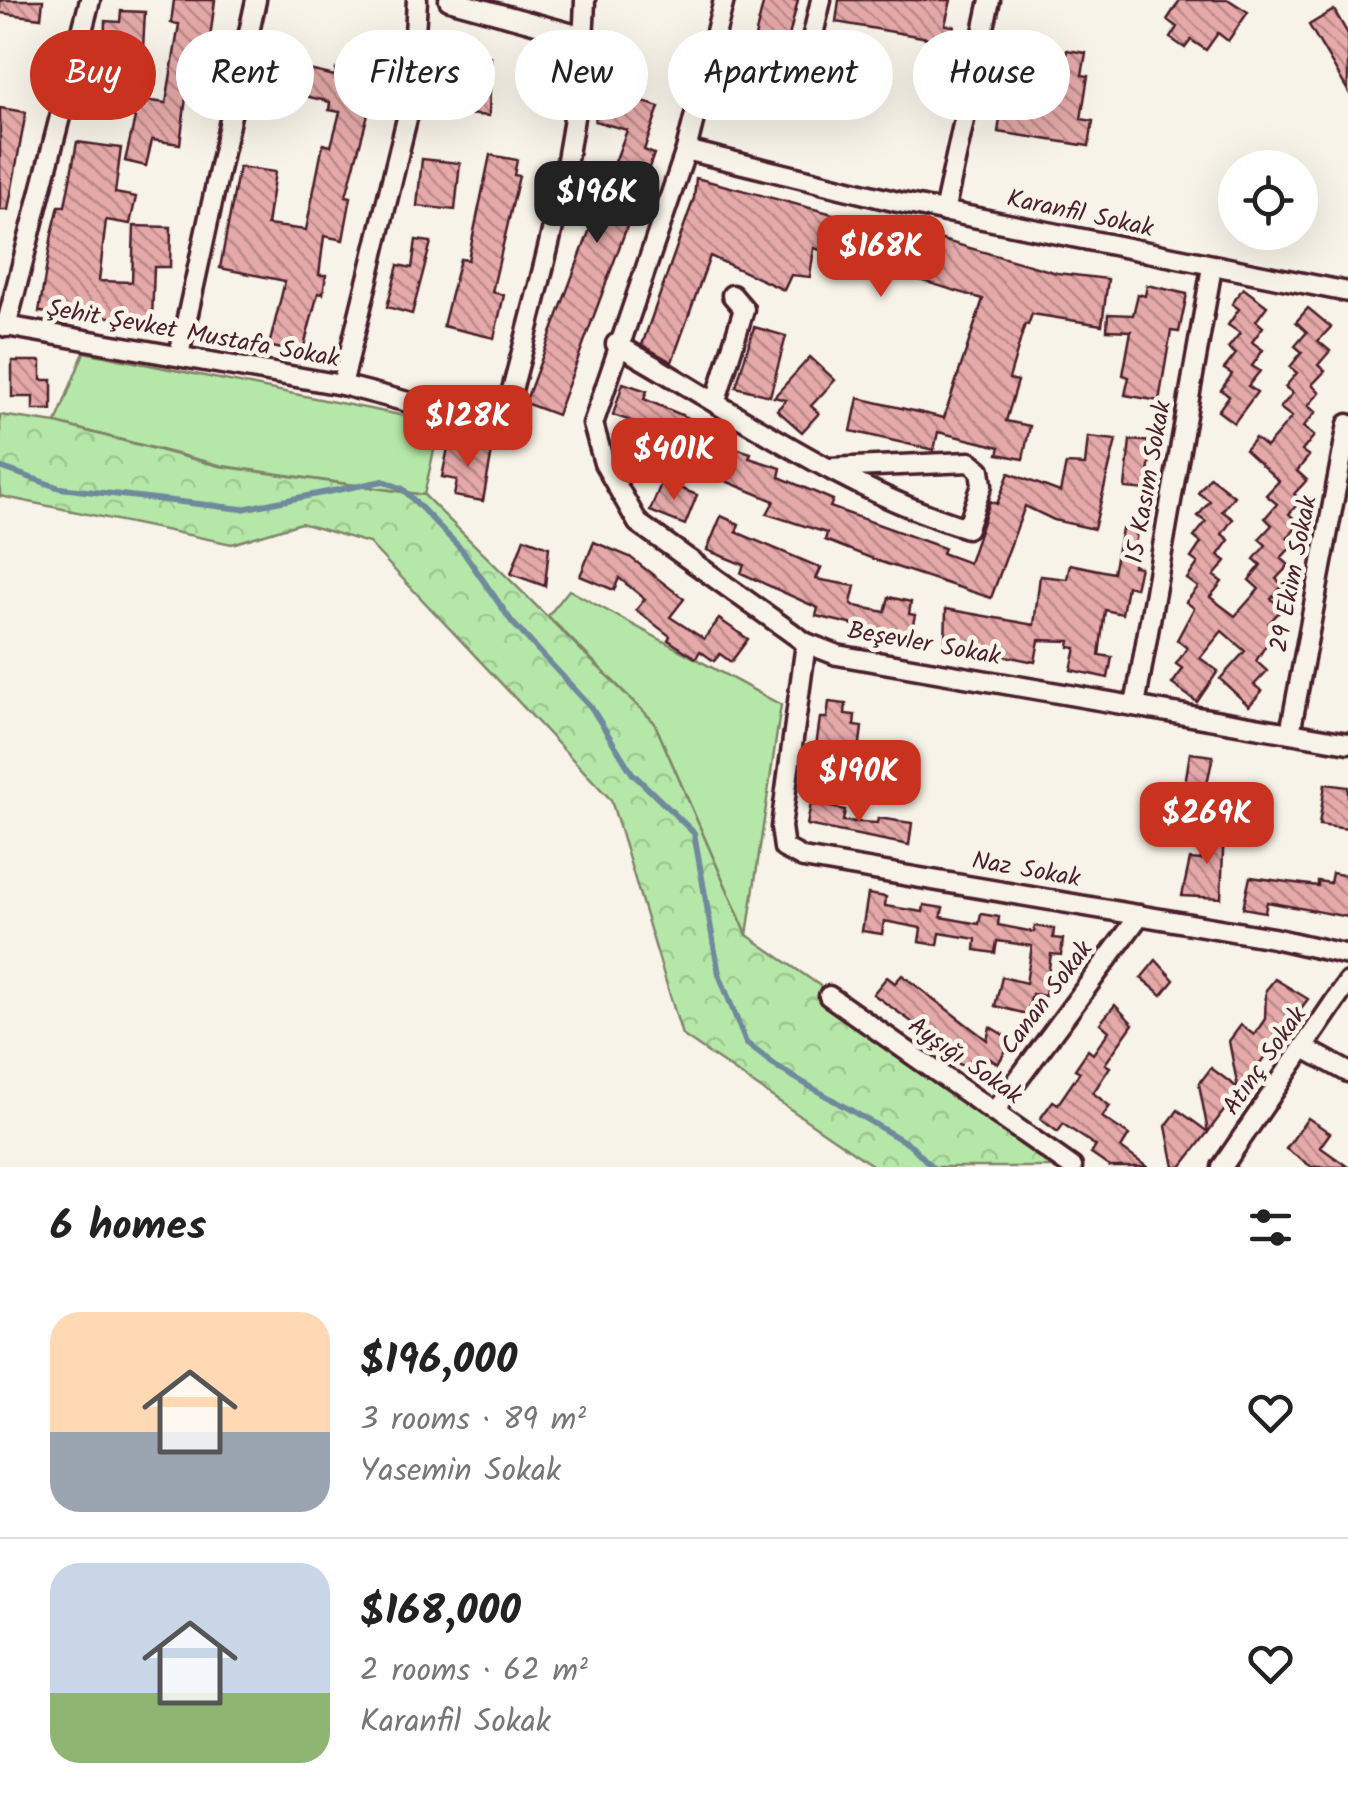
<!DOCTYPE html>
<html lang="en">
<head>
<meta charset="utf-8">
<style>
	:root { --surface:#fff; --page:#f2f2f2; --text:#222; --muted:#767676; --line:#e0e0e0; --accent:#c8321e }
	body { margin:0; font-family:Kalam,sans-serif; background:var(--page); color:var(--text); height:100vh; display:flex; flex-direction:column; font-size:38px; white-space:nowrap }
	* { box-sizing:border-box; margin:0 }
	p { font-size:32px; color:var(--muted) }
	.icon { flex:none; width:55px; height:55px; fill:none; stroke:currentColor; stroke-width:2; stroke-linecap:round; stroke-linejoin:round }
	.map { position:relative; height:1167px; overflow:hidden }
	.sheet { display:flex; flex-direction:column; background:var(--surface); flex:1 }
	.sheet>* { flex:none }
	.top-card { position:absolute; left:30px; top:30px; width:1290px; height:90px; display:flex; gap:20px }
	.fabs { position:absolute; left:1218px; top:150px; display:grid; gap:20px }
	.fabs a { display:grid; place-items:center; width:100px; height:100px; border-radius:50%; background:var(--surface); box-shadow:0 10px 40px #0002; font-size:50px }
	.price { position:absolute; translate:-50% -85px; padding:0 22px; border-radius:20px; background:var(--accent); color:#fff; font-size:32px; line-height:65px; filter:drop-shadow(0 2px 5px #0008) }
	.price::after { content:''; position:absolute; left:50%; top:60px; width:30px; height:22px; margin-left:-15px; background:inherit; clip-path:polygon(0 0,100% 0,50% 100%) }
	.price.current { background:#222; color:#fff }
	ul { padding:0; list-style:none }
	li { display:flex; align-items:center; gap:30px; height:250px; padding:0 50px }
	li+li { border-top:2px solid var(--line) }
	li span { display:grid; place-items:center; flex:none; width:280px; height:200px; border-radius:30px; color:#555 }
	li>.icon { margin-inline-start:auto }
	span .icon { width:120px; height:120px; fill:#fffc; stroke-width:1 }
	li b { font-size:42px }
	h2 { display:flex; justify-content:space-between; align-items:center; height:120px; padding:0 50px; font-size:42px }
	.tag { padding:0 35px; border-radius:45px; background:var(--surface); box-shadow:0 10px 40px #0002; font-size:35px; line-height:90px }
	.tag.current { background:var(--accent); color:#fff }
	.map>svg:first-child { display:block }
	.green { fill:#b5e8a8; stroke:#80846a; stroke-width:2.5 }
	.forest { fill:url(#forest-crowns); stroke:#80846a; stroke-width:2.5 }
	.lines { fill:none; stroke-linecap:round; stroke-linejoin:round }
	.stream { stroke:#6f899d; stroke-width:6 }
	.building { fill:url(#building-back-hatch); stroke:#4a1f2b; stroke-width:2.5 }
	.street-casing { stroke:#4a1f2b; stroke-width:25 }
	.street { stroke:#f7f3e8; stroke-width:18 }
	.labels { text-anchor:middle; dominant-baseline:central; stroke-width:9; stroke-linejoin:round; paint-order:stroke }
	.street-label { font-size:25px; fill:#4a1f2b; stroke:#f7f3e8 }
</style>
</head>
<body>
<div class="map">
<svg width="1348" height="1167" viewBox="0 0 1348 1167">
	<defs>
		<pattern id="forest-crowns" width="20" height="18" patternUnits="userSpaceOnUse" patternTransform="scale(2.5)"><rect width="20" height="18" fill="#b5e8a8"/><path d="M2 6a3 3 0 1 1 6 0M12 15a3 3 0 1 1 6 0" fill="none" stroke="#9dc791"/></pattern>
		<pattern id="building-back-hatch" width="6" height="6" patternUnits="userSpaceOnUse" patternTransform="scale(2.5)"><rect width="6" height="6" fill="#e4a9a8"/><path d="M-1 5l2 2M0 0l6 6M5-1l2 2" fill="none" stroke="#bb8989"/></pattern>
	</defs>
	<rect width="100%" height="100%" fill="#f7f3e8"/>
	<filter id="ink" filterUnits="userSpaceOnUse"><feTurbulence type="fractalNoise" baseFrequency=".01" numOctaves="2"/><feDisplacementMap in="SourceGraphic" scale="20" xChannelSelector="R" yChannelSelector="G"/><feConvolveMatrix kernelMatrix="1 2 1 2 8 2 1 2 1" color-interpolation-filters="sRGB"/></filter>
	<g filter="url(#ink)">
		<g class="green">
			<path d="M84 352 440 423 424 495 223 466 56 423Z"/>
			<path d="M569 590 781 705 747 935 654 722 548 616Z"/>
		</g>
		<path class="forest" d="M0 415 56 423 219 466 424 495 654 722 747 935 1081 1167H875L682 1035 611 800 369 543 301 523 232 544 0 496Z"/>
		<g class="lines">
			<path class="stream" d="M0 467 60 488 242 509 383 481 403 489 462 550 512 622 591 707 632 773 694 833 719 974 746 1043 780 1069 912 1146 932 1167"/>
		</g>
		<g class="building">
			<path d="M0 0H43L41 18 0 13Z"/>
			<path d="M174 0H215L204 84 188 82 180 144 152 140 146 166 125 161 135 118 99 108 106 83 114 85 123 52 104 51 105 21 120 22 121 11 145 12 143 49 128 98 166 103 179 24 171 23Z"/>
			<path d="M764 0H798L781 69 749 62Z"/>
			<path d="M839 0H951L945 25 954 26 951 42 836 22Z"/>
			<path d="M1180 0H1229L1248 12 1228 41 1218 33 1206 50 1191 40 1185 48 1170 38 1177 27 1167 20Z"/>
			<path d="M1334 10 1348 34V91L1309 25Z"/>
			<path d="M436 34 474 35 473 57H491L489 116 466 114 470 80H435Z"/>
			<path d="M1067 50 1086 53 1082 75 1088 76 1081 119 1093 121 1089 146 998 132 1004 94 1024 97 1026 85 1047 89 1049 72 1063 74Z"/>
			<path d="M264 51 289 57 287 65 335 76 336 69 378 77 346 196 351 197 343 240 324 236 319 275H326L323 294 318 293 302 354 269 346 285 281 220 268 239 167 275 172 267 225 306 230 323 144 331 146 340 112 329 110 330 102 256 84Z"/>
			<path d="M603 78 622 84 619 94 659 107 644 150 654 154 557 415 525 403 627 130 595 121Z"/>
			<path d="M0 108 26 112 8 210H0Z"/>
			<path d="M77 142 121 148 115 193 136 197 130 224 106 220 99 281 132 282 134 226 171 227 170 267H154L152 320 39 312 52 234 59 206H65Z"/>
			<path d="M490 155 517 160 514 175 519 176 492 292 504 295 494 338 443 326 460 259 468 260Z"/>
			<path d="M422 159 460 163 455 210 417 206Z"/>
			<path d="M696 178 856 220 883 223 1057 273 1108 279 1102 325 1032 314 1028 325 1025 324 1009 379 1018 381 1006 421 1030 426 1023 459 998 454 1000 447 938 432 934 450 851 431 858 398 944 418 983 299 814 248 810 277 791 275 784 290 710 256 672 362 642 345 694 198Z"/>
			<path d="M416 240 431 242 412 314 387 307 398 265 412 268Z"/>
			<path d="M1147 285 1187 294 1179 332 1171 331 1159 401 1125 395 1129 377 1123 375 1131 331 1107 330 1108 314 1133 315 1138 294 1145 296Z"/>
			<path d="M1243 288 1267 306 1256 321 1263 327 1252 342 1263 350 1252 366 1260 371 1248 386 1257 392 1234 423 1218 411 1229 396 1221 390 1232 374 1224 369 1236 354 1228 348 1240 333 1228 325 1239 309 1232 304Z"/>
			<path d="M1308 308 1331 327 1318 341 1330 351 1318 365 1325 371 1312 385 1320 392 1308 406 1316 412 1303 427 1314 436 1302 451 1309 456 1297 471 1307 480 1294 494 1301 500 1289 514 1300 524 1287 538 1294 544 1281 558 1289 565 1276 579 1283 585 1271 599 1282 609 1269 623 1276 629 1256 661 1267 671 1254 685 1262 691 1249 706 1220 679 1245 651 1222 631 1200 658 1218 671 1197 702 1172 684 1183 669 1176 664 1187 648 1177 640 1194 608 1186 602 1198 587 1187 579 1198 563 1191 558 1201 543 1194 537 1206 522 1198 516 1210 501 1198 493 1210 477 1234 496 1222 511 1233 519 1222 534 1229 540 1218 555 1226 561 1214 576 1222 582 1210 597 1235 616 1259 589 1249 580 1261 565 1254 559 1266 545 1259 539 1272 525 1265 518 1277 504 1266 495 1279 481 1245 450 1255 438 1266 447 1292 417 1280 408 1293 393 1285 387 1297 373 1290 367 1302 352 1295 346 1307 332 1296 322Z"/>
			<path d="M754 327 786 336 770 396 736 387Z"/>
			<path d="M810 357 835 380 811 406 819 413 802 432 777 410 786 400 774 397Z"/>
			<path d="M12 361H41V380H52V410H33V397H12Z"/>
			<path d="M623 383 647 391 644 399 698 422 696 429 725 438 723 444 751 453 749 458 781 468 779 477 833 500 830 507 944 548 942 553 969 563 990 501 997 504 1009 473 1060 492 1066 464 1085 465 1088 437 1116 440 1094 529 1054 520 1025 506 991 598 881 562 825 540 827 533 767 514 774 501 716 477 718 471 690 463 693 456 637 432 640 424 613 415Z"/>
			<path d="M1130 440 1152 442 1146 490 1125 488Z"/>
			<path d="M449 443 492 451 483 501 454 496 457 480 442 477Z"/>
			<path d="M662 481 697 495 685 525 650 511Z"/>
			<path d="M721 516 739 524 736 532 821 568 816 579 855 586 851 603 855 606 885 612 889 597 911 602 909 614 915 615 910 638 816 616 818 608 741 573 744 565 707 550Z"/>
			<path d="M1122 529 1137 530 1133 566 1140 567 1135 588 1127 586 1122 614 1105 610 1099 655 1112 657 1108 678 1071 670 1076 648 1069 647 1070 641 1039 640 1035 662 1000 655 1001 648 945 646 946 609 1034 625 1040 576 1067 579 1070 564 1113 573Z"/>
			<path d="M524 538 549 547 545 586 511 574Z"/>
			<path d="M594 542 630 557 684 599 670 617 704 639 719 619 748 639 731 662 720 654 714 661 700 651 696 658 668 640 670 636 636 610 645 599 619 578 614 590 580 576Z"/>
			<path d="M829 702 846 704 845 714 855 715 854 726 862 727 858 759 815 754 820 718H827Z"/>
			<path d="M1190 753 1213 756 1205 793 1184 790Z"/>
			<path d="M1325 784 1348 787V829L1319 825Z"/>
			<path d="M811 803 845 810 843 821 877 823 878 818 912 823 909 845 807 825Z"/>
			<path d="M1202 827 1224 828 1221 898 1182 896 1190 859 1201 860Z"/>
			<path d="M1332 873 1348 876V917L1267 902 1265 912 1243 908 1250 877 1318 886V881L1330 883Z"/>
			<path d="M868 894 886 897 885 906 923 912 924 905 943 908 941 917 979 924 981 914 999 917 998 925 1034 932 1035 926 1054 929 1053 938 1063 939 1061 955 1051 954 1045 996 1032 994 1027 1014 995 1006 1002 977 1026 983 1032 946 997 941 995 953 975 950 976 939 940 933 938 945 919 942 921 928 884 921 882 934 862 931Z"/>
			<path d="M1156 960 1174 980 1162 995 1141 978Z"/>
			<path d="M902 975 987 1040 990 1027 1012 1040 998 1064 989 1058 981 1072 953 1062 928 1038 930 1035 873 994 887 977 895 983Z"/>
			<path d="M1275 979 1308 999 1208 1132 1199 1084 1211 1068 1238 1088 1229 1041 1241 1025 1254 1035 1265 1019 1266 990Z"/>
			<path d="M1115 1005 1133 1024 1105 1064 1110 1067 1093 1093 1110 1106 1102 1117 1129 1135 1121 1148 1147 1167H1110L1091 1154 1096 1146 1063 1124 1058 1132 1040 1119 1053 1101 1058 1104 1080 1072 1075 1069 1088 1050 1093 1054 1109 1031 1100 1023Z"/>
			<path d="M1178 1110 1208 1132 1181 1167H1174L1166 1126Z"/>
			<path d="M1308 1118 1330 1133 1320 1147 1348 1167H1312L1286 1149Z"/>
		</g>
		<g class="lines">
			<defs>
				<g id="street">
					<path d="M449 0 584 37"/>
					<path d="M724 0 686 150 593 424 604 463 638 523 806 643 837 655 1348 743"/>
					<path d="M799 96 821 0"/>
					<path d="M686 150 898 202 1348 292"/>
					<path d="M944 212 990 0"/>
					<path d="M0 325 342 385 470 418 494 413 511 394C545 263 581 136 585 0"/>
					<path d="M6 327 90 0"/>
					<path d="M616 344C730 408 842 490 967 528L982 485 980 470 970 462 829 468"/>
					<path d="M179 355 256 0"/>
					<path d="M342 385 411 102 417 0"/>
					<path d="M716 400 744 309 732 295"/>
					<path d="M806 643 781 827 784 848 803 858 1273 938 1348 955"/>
					<path d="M1135 706 1212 267"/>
					<path d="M1290 733 1348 424"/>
					<path d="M829 996 1072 1167"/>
					<path d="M1306 1049 1348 1072"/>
					<path d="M994 1112 1140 915"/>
					<path d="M1222 1167 1348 982"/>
				</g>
			</defs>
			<use href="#street" class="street-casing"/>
			<use href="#street" class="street"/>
		</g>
	</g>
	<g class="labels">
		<g class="street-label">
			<text transform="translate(1080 214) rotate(12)">Karanfil Sokak</text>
			<text transform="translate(193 334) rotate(10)">Şehit Şevket Mustafa Sokak</text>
			<text transform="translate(1149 482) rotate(-80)">15 Kasım Sokak</text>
			<text transform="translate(1294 574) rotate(-79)">29 Ekim Sokak</text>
			<text transform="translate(924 644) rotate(10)">Beşevler Sokak</text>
			<text transform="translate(1026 870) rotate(10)">Naz Sokak</text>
			<text transform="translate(1047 998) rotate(-53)">Canan Sokak</text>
			<text transform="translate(965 1061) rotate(35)">Ayşığı Sokak</text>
			<text transform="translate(1265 1061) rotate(-55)">Atınç Sokak</text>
		</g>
	</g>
</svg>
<div class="fabs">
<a><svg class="icon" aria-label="locate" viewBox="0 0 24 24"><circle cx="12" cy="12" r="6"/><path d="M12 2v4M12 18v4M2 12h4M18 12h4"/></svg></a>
</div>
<b class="price current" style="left:597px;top:246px">$196K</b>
<b class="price" style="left:881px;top:300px">$168K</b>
<b class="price" style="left:468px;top:470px">$128K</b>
<b class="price" style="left:674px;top:503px">$401K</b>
<b class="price" style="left:859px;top:825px">$190K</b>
<b class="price" style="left:1207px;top:867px">$269K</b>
<div class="top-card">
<a class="tag current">Buy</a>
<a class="tag">Rent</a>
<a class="tag">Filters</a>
<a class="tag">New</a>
<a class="tag">Apartment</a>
<a class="tag">House</a>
</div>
</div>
<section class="sheet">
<h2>6 homes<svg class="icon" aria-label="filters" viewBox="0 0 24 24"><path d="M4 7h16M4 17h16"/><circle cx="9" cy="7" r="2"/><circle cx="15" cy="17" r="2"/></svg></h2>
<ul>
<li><span style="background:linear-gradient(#ffd9b3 60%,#9aa5b1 0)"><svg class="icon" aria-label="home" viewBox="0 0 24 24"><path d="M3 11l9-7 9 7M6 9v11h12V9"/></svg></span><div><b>$196,000</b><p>3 rooms · 89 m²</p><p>Yasemin Sokak</p></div><svg class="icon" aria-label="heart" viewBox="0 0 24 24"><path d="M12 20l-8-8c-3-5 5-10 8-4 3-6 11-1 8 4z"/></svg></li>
<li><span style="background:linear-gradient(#c9d6e8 65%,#8fb573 0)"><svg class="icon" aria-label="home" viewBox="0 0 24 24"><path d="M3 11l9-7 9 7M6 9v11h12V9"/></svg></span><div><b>$168,000</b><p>2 rooms · 62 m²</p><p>Karanfil Sokak</p></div><svg class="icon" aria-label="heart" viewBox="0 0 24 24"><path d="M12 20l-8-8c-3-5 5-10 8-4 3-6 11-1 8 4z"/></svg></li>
</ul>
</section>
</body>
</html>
